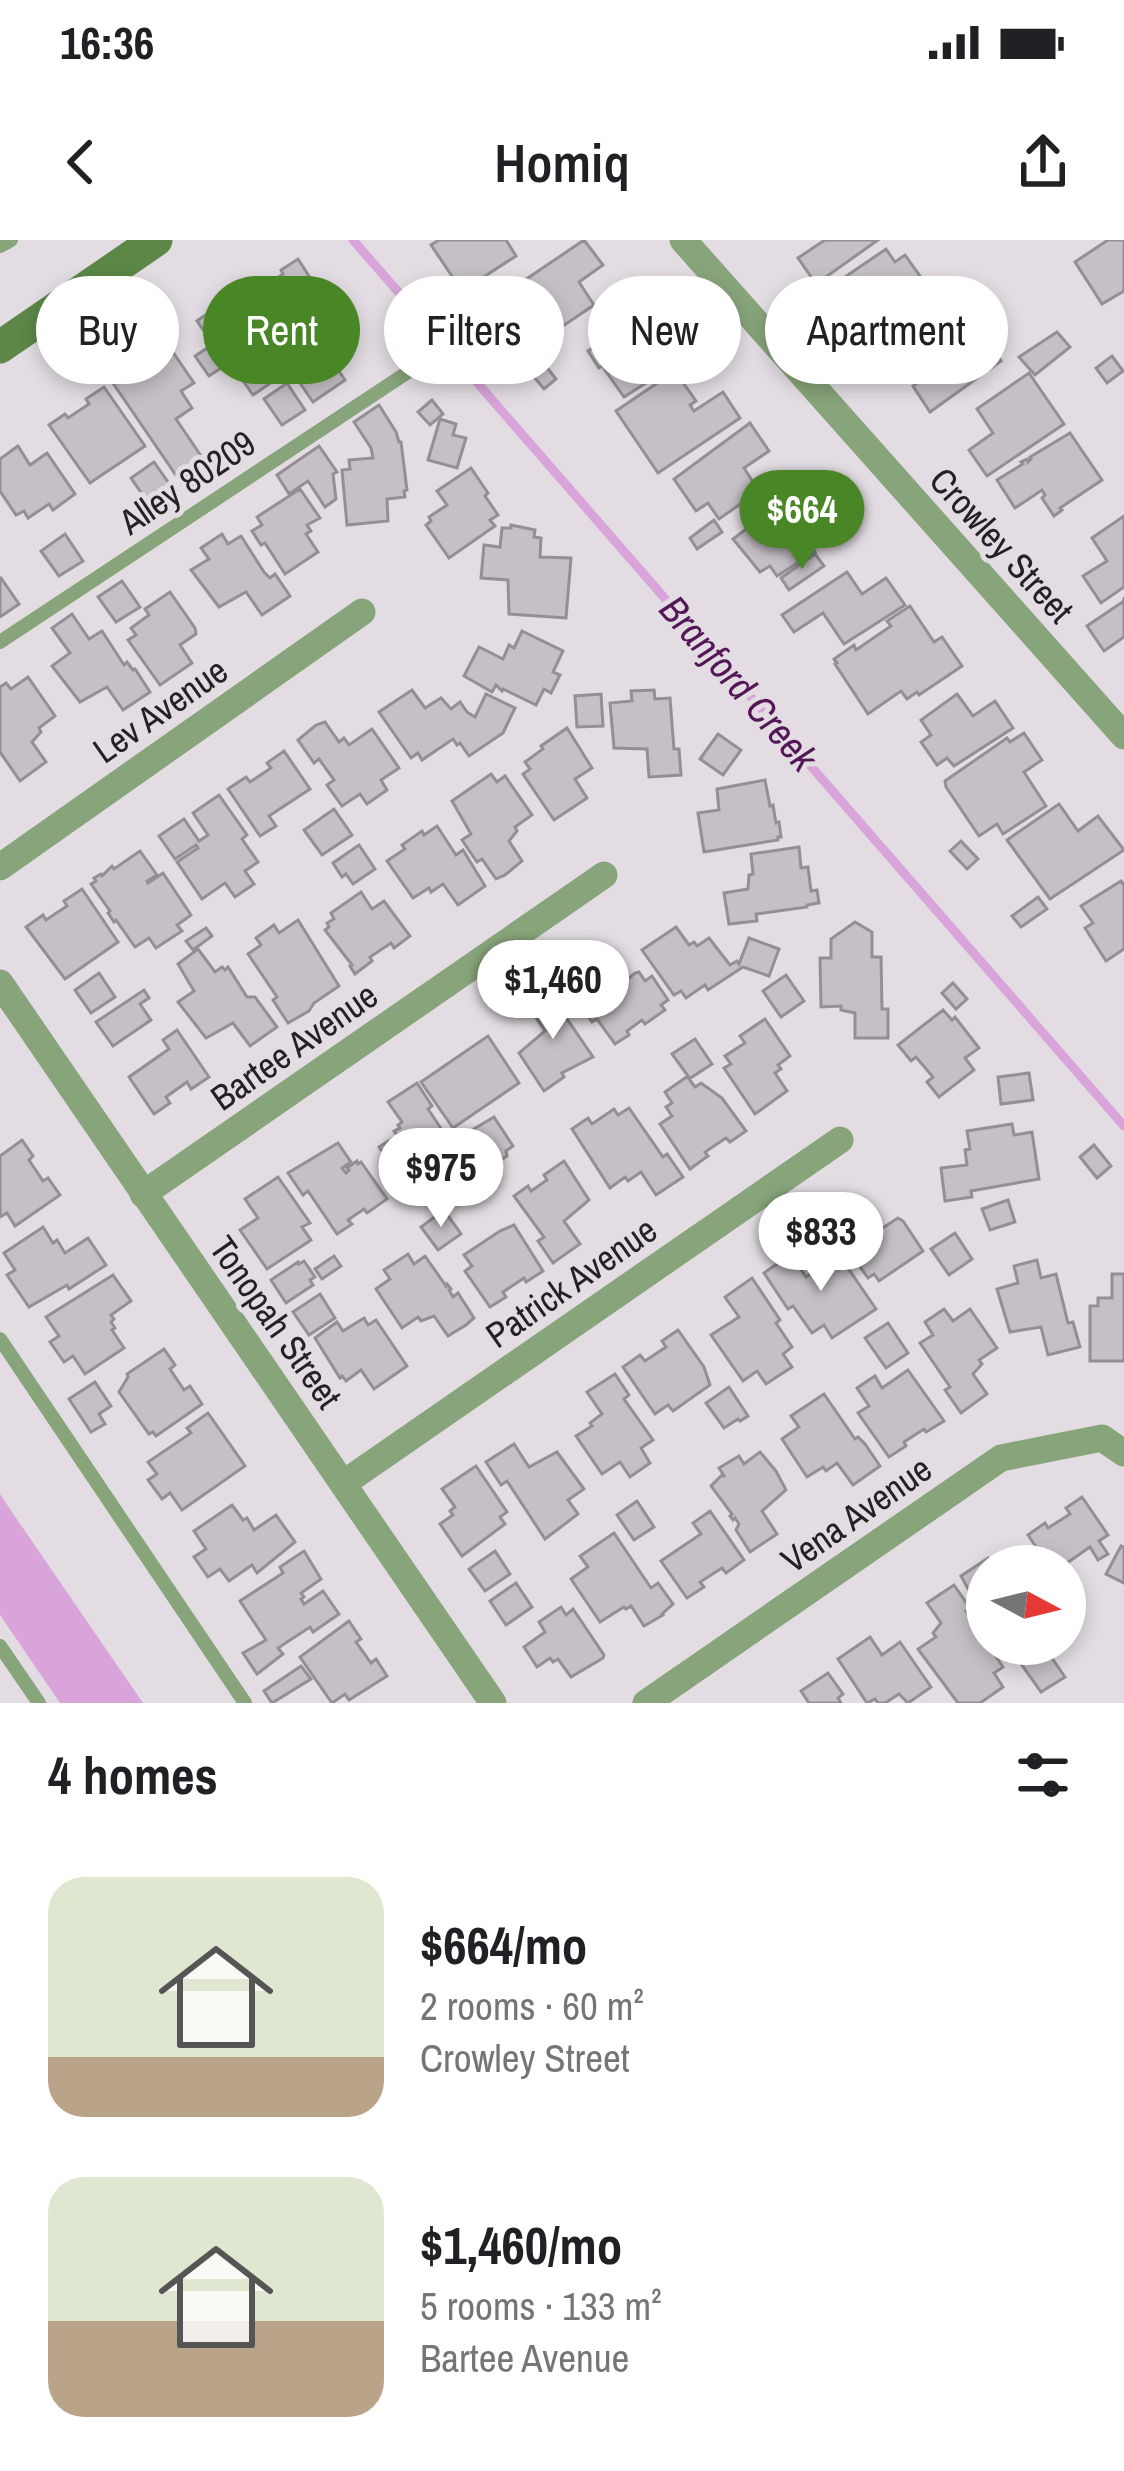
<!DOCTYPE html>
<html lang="en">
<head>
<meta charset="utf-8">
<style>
	:root { --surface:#fff; --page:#f6f6f6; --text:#202124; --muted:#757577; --accent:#498626 }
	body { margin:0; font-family:"Archivo Narrow",sans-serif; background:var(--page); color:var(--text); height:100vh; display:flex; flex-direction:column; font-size:45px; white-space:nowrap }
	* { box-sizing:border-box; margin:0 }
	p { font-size:39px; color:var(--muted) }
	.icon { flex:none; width:66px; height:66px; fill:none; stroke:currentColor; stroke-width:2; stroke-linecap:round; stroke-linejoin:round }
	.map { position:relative; height:1463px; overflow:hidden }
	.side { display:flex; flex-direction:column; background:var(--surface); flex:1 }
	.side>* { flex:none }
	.top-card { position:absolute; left:36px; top:36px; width:1053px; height:108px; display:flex; gap:24px }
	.needle { width:78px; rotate:97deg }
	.buttons { position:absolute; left:966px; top:1305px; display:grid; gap:24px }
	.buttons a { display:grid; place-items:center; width:120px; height:120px; border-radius:50%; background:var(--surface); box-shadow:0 6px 18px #0003; font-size:60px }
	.price { position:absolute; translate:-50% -102px; padding:0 27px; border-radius:42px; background:#fff; color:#222; font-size:39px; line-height:78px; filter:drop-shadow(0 3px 6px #0008) }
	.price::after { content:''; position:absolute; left:50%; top:72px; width:36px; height:27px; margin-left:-18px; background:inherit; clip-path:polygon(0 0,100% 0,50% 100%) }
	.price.on { background:var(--accent); color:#fff }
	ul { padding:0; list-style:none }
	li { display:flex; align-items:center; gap:36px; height:300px; padding:0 48px }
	li span { display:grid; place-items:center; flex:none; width:336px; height:240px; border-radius:36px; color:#555 }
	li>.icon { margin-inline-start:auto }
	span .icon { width:144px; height:144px; fill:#fffc; stroke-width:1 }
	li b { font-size:51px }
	h2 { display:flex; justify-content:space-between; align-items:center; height:144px; padding:0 48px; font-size:51px }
	.pill { padding:0 42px; border-radius:54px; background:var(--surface); box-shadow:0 6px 18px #0003; font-size:42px; line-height:108px }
	.pill.on { background:var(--accent); color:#fff }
	.status { display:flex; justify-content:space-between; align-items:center; height:84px; padding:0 60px; background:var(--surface); direction:ltr }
	.status svg { height:33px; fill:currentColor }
	header { display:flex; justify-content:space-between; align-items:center; height:156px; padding:0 48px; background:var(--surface); font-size:54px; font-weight:600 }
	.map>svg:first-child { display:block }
	.water { fill:#d8a4d9 }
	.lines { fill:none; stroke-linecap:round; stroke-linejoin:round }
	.stream { stroke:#d8a4d9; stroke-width:9 }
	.building { fill:#c6c0c6; stroke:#948f94; stroke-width:3 }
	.service { stroke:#87a47a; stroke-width:14 }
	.minor { stroke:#87a47a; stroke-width:27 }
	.secondary { stroke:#5c8747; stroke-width:33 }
	.labels { text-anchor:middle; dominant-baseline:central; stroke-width:10; stroke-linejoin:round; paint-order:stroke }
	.street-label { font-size:36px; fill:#232123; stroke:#e3dde3 }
	.water-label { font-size:39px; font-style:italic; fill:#531656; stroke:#e3dde3 }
</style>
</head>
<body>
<div class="status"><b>16:36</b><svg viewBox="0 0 49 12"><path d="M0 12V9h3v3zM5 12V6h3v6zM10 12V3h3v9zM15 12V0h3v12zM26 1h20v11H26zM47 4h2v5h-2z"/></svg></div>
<header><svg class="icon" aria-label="back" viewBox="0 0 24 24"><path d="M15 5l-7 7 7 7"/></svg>Homiq<svg class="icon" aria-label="share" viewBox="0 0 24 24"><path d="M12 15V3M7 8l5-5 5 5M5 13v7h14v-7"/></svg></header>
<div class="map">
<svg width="1124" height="1463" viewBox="0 0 1124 1463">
	<rect width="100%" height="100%" fill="#e3dde3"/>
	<path class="water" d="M0 1254 14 1275 143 1463H60L0 1375Z"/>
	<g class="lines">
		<path class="stream" d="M353 0 1124 886"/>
	</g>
	<g class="building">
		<path d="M439 0H506L516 16 462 51 431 5Z"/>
		<path d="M584 0 603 25 579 42 594 65 554 92 543 75 535 81 522 62 535 54 525 40Z"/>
		<path d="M825 0H878L816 44 798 18Z"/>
		<path d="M1108 0H1124V51L1102 64 1075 22Z"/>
		<path d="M886 9 895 22 905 15 920 36 914 40 925 55 884 83 869 60 844 77 826 50Z"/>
		<path d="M298 19 334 75 320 84 317 81 298 94 307 108 303 110 309 118 306 120 311 128 328 115 345 140 313 162 291 130 286 134 270 111 288 99 285 96 278 101 276 98 272 101 249 64 241 57 260 45 263 48 283 34 281 30Z"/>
		<path d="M230 58 282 135 253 155 230 122 209 136 195 116 209 107 206 103 210 100 197 81Z"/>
		<path d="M969 73 1001 121 930 172 913 146 940 126 936 120 931 124 919 107Z"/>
		<path d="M630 83 644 103 664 89 685 118 624 157 602 126 599 128 588 111Z"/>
		<path d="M1057 92 1070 107 1035 135 1019 117Z"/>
		<path d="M168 105 194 143 181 151 192 168 176 179 212 232 186 250 113 143 130 131 134 136 155 122 151 117 153 113Z"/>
		<path d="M1112 116 1123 131 1107 143 1096 128Z"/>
		<path d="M542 121 556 139 544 149 529 131Z"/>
		<path d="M675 131 696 161 690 165 694 171 723 152 740 178 658 233 616 171Z"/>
		<path d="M1029 133 1064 184 987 236 969 210 993 193 977 169Z"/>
		<path d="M287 143 305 170 282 185 264 159Z"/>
		<path d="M104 147 145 206 90 243 49 185 65 174 68 178 89 164 86 159Z"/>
		<path d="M432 160 443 174 430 185 418 172Z"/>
		<path d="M379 165 396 192 399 202H401L407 250 404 251 405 257 387 259 388 281 347 285 342 230 350 229 349 220 373 218 371 208 354 182Z"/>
		<path d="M440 179 456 184 453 195 466 198 457 228 428 220Z"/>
		<path d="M750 183 769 211 744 228 759 251 719 279 708 263 696 271 674 239Z"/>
		<path d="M1070 193 1102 240 1060 268 1062 270 1054 276 1042 258 1045 255 1042 250 1015 268 997 240 1023 224 1021 222 1027 219 1028 222 1031 219 1030 217Z"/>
		<path d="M18 206 30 225 47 213 75 254 53 270 49 264 28 278 24 271 16 275 0 251V219Z"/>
		<path d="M319 206 337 232 333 234 336 259 325 267 308 241 289 254 277 235Z"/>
		<path d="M154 222 177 255 154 271 131 238Z"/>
		<path d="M471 228 488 253 485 256 498 275 490 280 495 286 449 318 426 285 431 281 429 277 447 265 437 251Z"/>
		<path d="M802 247 821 273 795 292 799 297 802 294 815 312 777 336 770 326 760 332 733 299Z"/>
		<path d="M300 249 320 278 307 285 311 291 306 294 318 312 285 334 265 303 261 305 252 291 262 285 257 277Z"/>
		<path d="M1124 276V347L1101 363 1083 336 1107 321 1092 298Z"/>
		<path d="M714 280 722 292 697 309 690 298Z"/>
		<path d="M511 285 535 290 534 297 541 298 540 317 571 318 566 378 509 374 508 340 481 338 484 305 500 307 502 288H511Z"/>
		<path d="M65 294 83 321 59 336 41 311Z"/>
		<path d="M222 294 228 304 241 296 264 332 270 338 275 334 290 356 262 375 246 352 219 367 191 330 209 319 201 308Z"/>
		<path d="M815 314 824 326 789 350 781 338Z"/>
		<path d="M847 332 862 354 886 338 905 365 844 404 823 373 794 392 782 375Z"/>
		<path d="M1 338 19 364 0 377V339Z"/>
		<path d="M122 341 140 367 116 382 98 357Z"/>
		<path d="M170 352 195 388 196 394 180 405 192 423 160 445 128 400 136 395 131 388 149 375 145 369Z"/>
		<path d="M1124 357V397L1104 411 1087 386 1124 361Z"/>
		<path d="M910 366 934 402 942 397 962 426 919 455 917 452 907 459 901 451 868 474 835 424 837 423 834 419 854 405 856 410 891 386 887 381Z"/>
		<path d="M72 374 89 399 102 391 124 425 127 422 133 430 135 429 150 452 123 470 107 447 80 462 52 426 70 413 52 388Z"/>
		<path d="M522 391 563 411 553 432 560 435 551 453 544 449 536 465 503 449 502 451 496 445 492 452 464 436 479 407 503 419 509 405 514 408Z"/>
		<path d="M28 437 55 476 39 488 41 492 32 502 46 522 20 541 0 512V447L6 443 11 449Z"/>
		<path d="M412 450 425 468 441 458 451 469 460 462 467 472 475 477 486 454 515 468 503 493 469 516 460 503 457 505 453 499 422 520 418 513 411 518 379 472Z"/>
		<path d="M654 450 655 459 670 458 674 509H679L681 535 649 537 647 509 614 508 610 463 632 461 631 451Z"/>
		<path d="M601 454 603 486 577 487 575 456Z"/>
		<path d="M957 454 973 476 995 461 1013 488 954 526 947 518 937 525 921 502 931 495 921 480Z"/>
		<path d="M325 482 339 502 344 498 349 505 372 489 399 528 381 540 387 550 367 564 360 554 342 566 327 545 334 540 319 519 314 523 298 500 316 485Z"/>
		<path d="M567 488 592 528 575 539 587 558 554 580 523 534 530 529 525 522 543 509 541 506Z"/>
		<path d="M1024 493 1042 520 1024 532 1046 566 1003 594 997 584 979 596 946 547 945 541 1007 498 1010 502Z"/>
		<path d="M718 494 741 510 723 535 700 519Z"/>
		<path d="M284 511 310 549 269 576 276 586 260 596 228 549 246 537 250 542 271 528 267 523Z"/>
		<path d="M491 534 497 542 505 536 532 575 515 587 517 591 509 601 522 621 505 635 496 639 482 619 477 622 462 600 471 594 452 561Z"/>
		<path d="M765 540 770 566 773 565 776 583 779 582 781 597H778V600L704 612 698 573 719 570 717 549Z"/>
		<path d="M219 555 247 595 242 599 258 622 245 631 254 644 235 657 225 643 202 659 177 622 198 608 196 605 175 619 159 596 184 579 199 601 208 595 193 573Z"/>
		<path d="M1059 564 1078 591 1098 576 1124 610 1050 659 1007 600Z"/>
		<path d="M334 569 352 595 322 615 304 590Z"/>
		<path d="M437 586 456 615 463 610 485 646 458 665 443 644 431 652 429 648 413 658 387 621 405 609 402 605 422 591 424 595Z"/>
		<path d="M961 601 978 619 967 629 950 611Z"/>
		<path d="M359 605 375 629 353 644 346 634 342 637 333 623Z"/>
		<path d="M799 607 801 628 808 627 811 651 817 650 819 663 807 665V667L756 674 757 681 729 684 724 653 748 649 749 635 753 634 751 614Z"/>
		<path d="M140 611 157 635 147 641 148 643 163 633 191 675 177 685 182 691 156 708 149 698 135 707 116 680 114 682 108 673 110 671 91 644 96 641 94 638 101 634 102 636 112 626 114 629Z"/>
		<path d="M1121 641 1124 645V709L1106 721 1085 688 1093 683 1081 666Z"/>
		<path d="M82 649 118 702 65 739 26 687 43 675 46 680 67 666 64 661Z"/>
		<path d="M361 652 372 669 384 661 410 696 394 708 391 703 370 717 372 721 355 734 350 726 352 725 325 690 329 687 327 683 334 679 331 673Z"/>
		<path d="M1038 657 1047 669 1021 687 1012 676Z"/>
		<path d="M298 680 339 746 314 763 309 771 288 783 273 760 277 757 248 714 261 705 256 698 274 685 279 693Z"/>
		<path d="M855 682 872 692V717H881L882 769H888V798H855V773L841 770V766L821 767 820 718H831V699Z"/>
		<path d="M676 687 689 705 694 702 697 706 709 698 730 725 737 721 739 724 749 698 779 709 769 736 743 727 708 750 705 745 686 758 681 751 674 755 642 710Z"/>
		<path d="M206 688 212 696 193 710 186 701Z"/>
		<path d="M198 709 215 732 222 727 225 730 228 727 247 757H255L277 787 250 806 233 783 206 798 178 762 194 751 178 724Z"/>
		<path d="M593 725 609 747 621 739 623 743 635 733 639 732 645 741 652 736 668 760 661 765 665 770 645 784 642 780 627 791 629 795 615 804 597 779 592 782 566 744Z"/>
		<path d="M99 733 115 757 91 773 75 750Z"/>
		<path d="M786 735 804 761 781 777 763 751Z"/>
		<path d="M953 743 967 759 956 769 942 753Z"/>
		<path d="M549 749 561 766 567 762 573 770 565 776 593 817 562 833 564 837 544 851 519 813 545 791 527 764Z"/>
		<path d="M144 750 149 758 140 764 151 780 113 806 96 782Z"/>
		<path d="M943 770 952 780 955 777 979 808 965 818 974 830 939 857 927 842 933 837 916 817 911 821 898 805Z"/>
		<path d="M765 779 790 816 778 825 781 829 775 833 787 851 755 874 724 828 731 824 725 816 745 803 740 796Z"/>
		<path d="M177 790 209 837 191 849 187 842 166 857 170 863 154 874 129 837 169 809 163 800Z"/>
		<path d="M488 796 519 843 453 888 421 842Z"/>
		<path d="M695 799 712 824 689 839 695 847 701 843 722 858 746 891 730 902 726 898 705 912 708 916 690 929 660 884 672 876 666 867 672 863 665 852 688 836 672 814Z"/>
		<path d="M1029 833 1033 860 1001 864 998 837Z"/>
		<path d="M417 843 432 866 428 869 457 912 445 920 454 933 430 948 423 936 406 947 379 907 397 896 394 891 400 888 398 885 402 882 388 862Z"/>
		<path d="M629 868 663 917 667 914 683 937 656 955 641 932 628 941 625 937 610 948 572 889 588 878 592 884 614 869 618 875Z"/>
		<path d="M494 877 513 906 506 911 507 916 485 930 462 896Z"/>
		<path d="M1012 884 1014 895 1032 892 1039 939 971 951 972 957 945 961 941 928 967 925 965 910 970 909 967 891Z"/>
		<path d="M22 900 33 916 29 920 43 941 48 938 60 955 15 986 7 973 0 977V916Z"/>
		<path d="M338 903 351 922 342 928 346 933 349 930 347 928 357 921 358 924 361 922 387 959 367 973 364 969 348 980 352 984 337 994 308 951 303 955 288 933Z"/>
		<path d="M1094 905 1111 926 1097 938 1080 917Z"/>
		<path d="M564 921 589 960 564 981 580 1004 553 1023 538 1001 544 997 514 956 528 946 531 951 547 940 544 935Z"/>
		<path d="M278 937 310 983 302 987 311 1000 267 1029 240 990 258 978 245 959Z"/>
		<path d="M1008 960 1015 982 990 990 982 969Z"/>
		<path d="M444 970 461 994 438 1010 421 987Z"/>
		<path d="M868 970 881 989 898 978 903 981 923 1011 879 1041 874 1034 868 1038 836 993Z"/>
		<path d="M514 985 543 1031 526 1042 524 1038 503 1052 506 1057 490 1067 465 1031 472 1026 464 1015 500 991Z"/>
		<path d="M43 987 53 1003 57 1000 65 1013 88 998 106 1025 69 1049 67 1045 29 1067 7 1035 15 1030 4 1013Z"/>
		<path d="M955 993 972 1019 949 1035 931 1009Z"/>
		<path d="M408 1014 414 1024 425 1016 446 1046 447 1044 451 1049 449 1050 453 1057 458 1053 474 1078 466 1085 448 1096 434 1076 421 1081 418 1077 402 1088 376 1049 390 1039 384 1030Z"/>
		<path d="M791 1014 806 1037 839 1015 876 1069 832 1098 824 1085 812 1093 793 1066 788 1069 764 1033Z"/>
		<path d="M334 1016 341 1026 322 1039 315 1029Z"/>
		<path d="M1037 1020 1041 1038 1056 1034 1068 1083 1073 1082 1080 1107 1048 1115 1041 1087 1010 1092 997 1049 1018 1043 1014 1026Z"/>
		<path d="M304 1021 315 1037 310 1040 313 1045 286 1063 271 1040 298 1022 299 1024Z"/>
		<path d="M1112 1034H1124V1121H1090V1066H1098V1058H1112Z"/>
		<path d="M113 1035 131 1061 111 1075 114 1079 111 1082 115 1088 112 1090 124 1108 85 1134 73 1116 64 1122 50 1102 59 1096 46 1077Z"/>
		<path d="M752 1038 780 1080 776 1083 792 1107 783 1114 792 1127 766 1144 757 1131 743 1141 711 1095 739 1077 725 1057Z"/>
		<path d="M320 1054 335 1078 309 1095 293 1072Z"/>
		<path d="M944 1069 953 1081 970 1069 997 1108 979 1120 982 1124 973 1134 987 1154 961 1173 945 1150 950 1147 920 1103 933 1095 925 1082Z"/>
		<path d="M364 1078 368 1085 376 1080 407 1126 374 1149 361 1130 346 1141 342 1136 340 1138 315 1098 337 1082 343 1091Z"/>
		<path d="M888 1083 908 1113 886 1128 865 1098Z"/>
		<path d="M678 1090 704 1127 710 1145 673 1171 668 1165 655 1174 623 1127 640 1115 645 1121 666 1107 662 1101Z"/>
		<path d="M164 1109 175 1125 170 1129 184 1150 190 1146 202 1164 156 1196 153 1192 149 1194 119 1152 128 1137 127 1134Z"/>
		<path d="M908 1130 944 1181 926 1192 924 1189 904 1202 906 1206 889 1217 858 1173 869 1166 857 1148 875 1136 882 1148Z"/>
		<path d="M615 1134 629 1155 624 1159 653 1200 641 1208 650 1223 630 1237 620 1222 602 1234 576 1196 592 1186 590 1183 602 1174 587 1152Z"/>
		<path d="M95 1142 111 1166 99 1174 105 1184 91 1192 69 1159Z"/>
		<path d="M729 1147 748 1176 740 1181 738 1179 724 1188 706 1163Z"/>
		<path d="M824 1154 855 1199 858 1197 865 1204 880 1226 853 1245 837 1223 826 1231 823 1227 807 1237 782 1199 799 1187 791 1176Z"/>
		<path d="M208 1173 245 1226 182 1270 170 1253 162 1259 148 1240 157 1234 148 1222 191 1193 187 1188Z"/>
		<path d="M514 1204 529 1227 557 1212 584 1249 568 1260 578 1274 545 1299 507 1241 501 1245 486 1222Z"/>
		<path d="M760 1212 776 1231 786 1250 762 1271 777 1294 750 1312 736 1290 739 1284 735 1278 733 1280 730 1276 732 1274 711 1246 722 1235 725 1237 719 1228 739 1216 744 1224Z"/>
		<path d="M476 1226 507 1272 500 1277 505 1284 462 1316 440 1284 453 1275 450 1271 455 1267 442 1249Z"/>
		<path d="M1082 1257 1108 1295 1099 1301 1108 1314 1098 1320 1090 1307 1067 1323 1073 1332 1065 1338V1326H1049L1028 1295 1045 1283 1048 1288 1070 1274 1066 1268Z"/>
		<path d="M637 1261 654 1287 634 1300 617 1275Z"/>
		<path d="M232 1265 243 1280 247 1278 254 1290 276 1275 295 1302 257 1333 252 1325 229 1341 220 1329 208 1337 194 1317 206 1309 194 1291Z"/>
		<path d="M710 1271 744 1320 726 1333 722 1328 700 1342 704 1347 687 1358 661 1321 701 1294 693 1283Z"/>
		<path d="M614 1293 651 1348 658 1343 673 1364 662 1374 663 1375 644 1386 631 1366 626 1369 624 1367 600 1382 571 1339 588 1327 580 1316Z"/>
		<path d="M1121 1306 1124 1307V1343L1106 1334Z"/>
		<path d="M304 1311 321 1339 301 1353 304 1357 301 1359 304 1364 323 1351 339 1374 313 1392 310 1387 278 1408 283 1414 257 1434 243 1413 266 1400 240 1361 283 1333 280 1327Z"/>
		<path d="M495 1311 510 1334 485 1351 469 1329Z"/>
		<path d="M988 1318 994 1326H987V1383L961 1336Z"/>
		<path d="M516 1343 532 1367 506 1385 490 1361Z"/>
		<path d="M954 1345 970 1368 966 1371 1003 1427 994 1433 1003 1447 980 1463H958L918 1409 936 1397 933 1393 941 1383 927 1363Z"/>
		<path d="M561 1367 566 1375 573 1369 604 1415 603 1418 571 1437 558 1419 553 1422 550 1418 537 1427 524 1407 545 1392 539 1382Z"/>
		<path d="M349 1381 361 1399 356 1402 371 1423 376 1419 387 1436 349 1460 345 1454 332 1463 300 1417Z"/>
		<path d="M870 1397 882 1415 900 1402 931 1447 908 1463 899 1454 885 1463H878L875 1459 867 1463 838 1419Z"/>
		<path d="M1043 1405 1065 1437 1041 1452 1019 1421Z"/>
		<path d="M301 1426 311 1439 272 1463 264 1451Z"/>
		<path d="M828 1433 843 1454 838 1458 841 1463H809L801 1451Z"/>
	</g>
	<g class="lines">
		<g class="service">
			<path d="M0 6 11 0"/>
			<path d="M0 402 408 132"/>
			<path d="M0 1099 245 1463"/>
			<path d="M0 1406 39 1463"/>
		</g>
		<g class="minor">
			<path d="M683 0 1124 496"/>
			<path d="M0 627 362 372"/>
			<path d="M0 743 493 1463"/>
			<path d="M143 954 604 635"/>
			<path d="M344 1243 840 900"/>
			<path d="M646 1463 1001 1218 1102 1198 1124 1213"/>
		</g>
		<path class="secondary" d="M0 107 156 0"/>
	</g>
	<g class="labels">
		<g class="street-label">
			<text transform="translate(187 242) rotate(-34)">Alley 80209</text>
			<text transform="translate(1002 305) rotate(48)">Crowley Street</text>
			<text transform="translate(160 470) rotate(-35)">Lev Avenue</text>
			<text transform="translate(294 806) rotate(-35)">Bartee Avenue</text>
			<text transform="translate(571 1042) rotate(-35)">Patrick Avenue</text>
			<text transform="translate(276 1082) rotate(55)">Tonopah Street</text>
			<text transform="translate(856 1274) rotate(-35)">Vena Avenue</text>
		</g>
		<g class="water-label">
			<text transform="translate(739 443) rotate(49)">Branford Creek</text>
		</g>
	</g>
</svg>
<div class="buttons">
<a><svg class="needle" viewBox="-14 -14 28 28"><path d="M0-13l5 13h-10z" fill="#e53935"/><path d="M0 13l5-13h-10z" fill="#757577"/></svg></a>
</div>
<b class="price on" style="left:802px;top:332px">$664</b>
<b class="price" style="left:553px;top:802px">$1,460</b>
<b class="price" style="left:441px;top:990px">$975</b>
<b class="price" style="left:821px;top:1054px">$833</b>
<div class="top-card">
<a class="pill">Buy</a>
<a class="pill on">Rent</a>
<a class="pill">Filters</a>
<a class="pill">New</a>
<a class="pill">Apartment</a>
</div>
</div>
<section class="side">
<h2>4 homes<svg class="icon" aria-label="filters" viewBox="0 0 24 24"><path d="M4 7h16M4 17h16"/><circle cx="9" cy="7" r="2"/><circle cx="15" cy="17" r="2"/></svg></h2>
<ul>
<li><span style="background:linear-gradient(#dfe7d0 75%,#b9a48a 0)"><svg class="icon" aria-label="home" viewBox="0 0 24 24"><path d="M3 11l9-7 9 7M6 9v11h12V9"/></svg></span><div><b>$664/mo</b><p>2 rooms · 60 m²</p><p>Crowley Street</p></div></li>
<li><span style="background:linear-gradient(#dfe7d0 60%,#b9a48a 0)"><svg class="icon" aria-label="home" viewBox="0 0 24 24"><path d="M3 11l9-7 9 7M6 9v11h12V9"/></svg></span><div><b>$1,460/mo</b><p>5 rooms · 133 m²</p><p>Bartee Avenue</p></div></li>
</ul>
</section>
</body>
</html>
